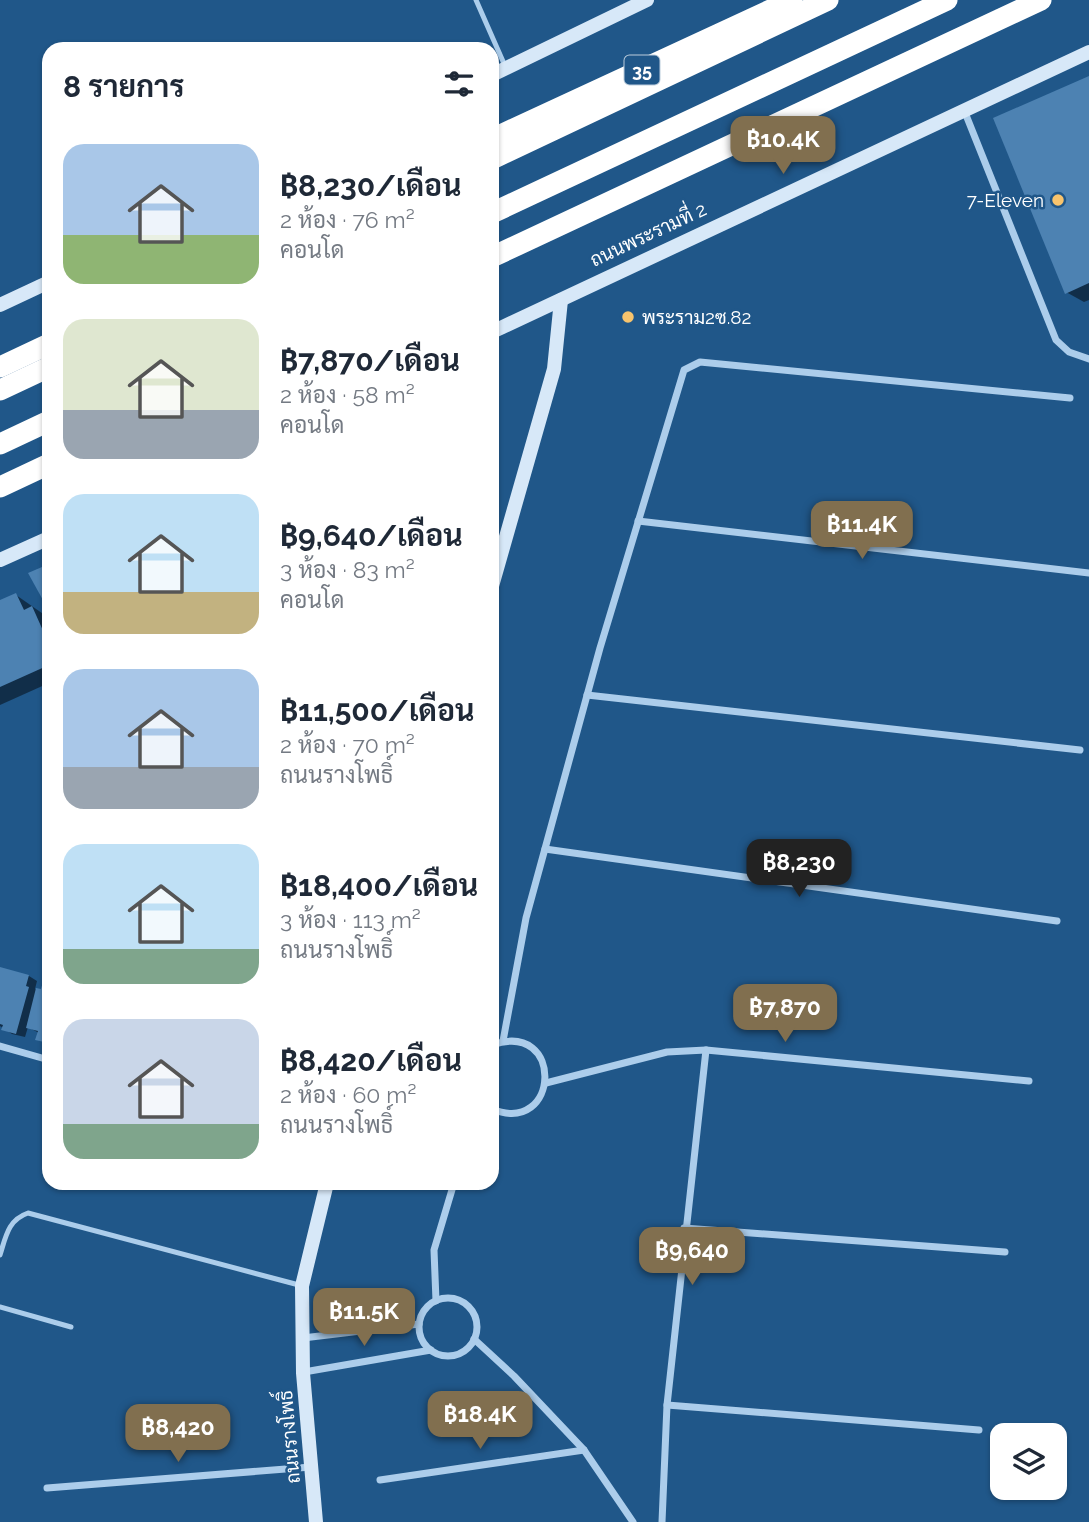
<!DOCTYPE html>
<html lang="th">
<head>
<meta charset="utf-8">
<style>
	:root { --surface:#fff; --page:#f2f2f3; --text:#1f2937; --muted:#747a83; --accent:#816f4f }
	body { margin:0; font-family:Raleway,Sarabun,sans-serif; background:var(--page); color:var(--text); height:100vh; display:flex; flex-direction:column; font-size:26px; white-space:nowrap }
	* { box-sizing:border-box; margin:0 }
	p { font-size:23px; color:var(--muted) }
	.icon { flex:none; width:38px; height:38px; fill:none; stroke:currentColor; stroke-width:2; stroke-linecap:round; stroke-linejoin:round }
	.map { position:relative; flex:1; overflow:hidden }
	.side { position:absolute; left:42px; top:42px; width:457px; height:1148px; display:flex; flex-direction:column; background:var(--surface); border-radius:21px; box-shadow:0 2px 5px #0004 }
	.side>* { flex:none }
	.buttons { position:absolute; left:990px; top:1423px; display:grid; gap:14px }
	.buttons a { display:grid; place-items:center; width:77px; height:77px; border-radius:14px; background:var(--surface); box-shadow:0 2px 5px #0004; font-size:35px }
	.price { position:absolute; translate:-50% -60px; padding:0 16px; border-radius:14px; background:var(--accent); color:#fff; font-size:23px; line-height:46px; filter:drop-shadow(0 2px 4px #0008) }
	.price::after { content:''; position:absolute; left:50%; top:42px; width:21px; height:16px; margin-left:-10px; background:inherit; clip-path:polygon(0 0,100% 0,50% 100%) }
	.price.active { background:#222; color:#fff }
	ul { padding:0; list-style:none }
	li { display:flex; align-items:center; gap:21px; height:175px; padding:0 21px }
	li span { display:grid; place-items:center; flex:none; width:196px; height:140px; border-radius:21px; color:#555 }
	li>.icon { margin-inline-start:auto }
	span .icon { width:84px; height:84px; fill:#fffc; stroke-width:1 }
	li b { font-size:30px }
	h2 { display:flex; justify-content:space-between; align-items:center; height:84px; padding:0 21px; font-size:30px }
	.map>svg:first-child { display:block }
	.shadow { fill:#0007 }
	.building { fill:#4d82b2 }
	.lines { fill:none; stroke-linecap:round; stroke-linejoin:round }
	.lane { stroke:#accdeb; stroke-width:5 }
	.street { stroke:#accdeb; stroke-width:7 }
	.secondary { stroke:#d7e8f8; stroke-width:14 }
	.highway { stroke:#fff; stroke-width:21 }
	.poi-dot { fill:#f8c46d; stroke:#205789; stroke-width:2.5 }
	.labels { text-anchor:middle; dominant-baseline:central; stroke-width:5; stroke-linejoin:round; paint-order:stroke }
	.shield { fill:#205789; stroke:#bccddc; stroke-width:2 }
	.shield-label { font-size:18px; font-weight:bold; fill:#fff }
	.poi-label { font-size:19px; fill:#fff; stroke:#205789; text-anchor:end }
	.street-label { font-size:19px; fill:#fff; stroke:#205789 }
</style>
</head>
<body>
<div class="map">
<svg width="1089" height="1522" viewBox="0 0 1089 1522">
	<rect width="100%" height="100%" fill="#205789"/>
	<g class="shadow">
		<path d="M1089 78V300L1084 302 1066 292Z"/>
		<path d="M16 595 49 618V683L0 705V602Z"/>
		<path d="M0 968 29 976 37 981 35 989 43 992 49 981V1044L37 1039 39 1033 28 1027 25 1037 12 1034 0 1026Z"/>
	</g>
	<g class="building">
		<path d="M1089 76V283L1065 294 993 118Z"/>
		<path d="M49 564V611L28 573Z"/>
		<path d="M16 593 24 610 32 606 49 644V665L0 687V600Z"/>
		<path d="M0 967 29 975 26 986 29 987 16 1034 1 1030 3 1025 0 1024Z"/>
		<path d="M44 978 49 979V1043L35 1040 38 1031 26 1028 36 988 41 989Z"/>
	</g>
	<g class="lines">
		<g class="lane">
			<path d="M476 0 505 66"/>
			<path d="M0 1255C6 1236 8 1220 28 1213L299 1285"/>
			<path d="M0 1307 71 1327"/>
		</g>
		<g class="street">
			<path d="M964 110 1056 340 1069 352 1089 359"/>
			<path d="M638 521 1089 573"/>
			<path d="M587 695 1080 750"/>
			<path d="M545 849 1057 921"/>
			<path d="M503 1041 526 918 600 648 684 370 700 362 1070 398"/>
			<path d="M492 1045C565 1019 560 1137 492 1109"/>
			<path d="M0 1046 49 1060"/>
			<path d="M546 1083 667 1052 706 1050 1029 1081"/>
			<path d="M684 1228 1005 1252"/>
			<circle cx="448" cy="1327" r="29"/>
			<path d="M436 1301 434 1250 454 1183"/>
			<path d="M303 1338 419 1324"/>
			<path d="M474 1339 514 1376 584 1450 633 1522"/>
			<path d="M304 1372 431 1350"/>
			<path d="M667 1405 979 1430"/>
			<path d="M380 1480 584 1450"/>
			<path d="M47 1488 311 1467"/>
			<path d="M662 1522 667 1405 706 1050"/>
		</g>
		<g class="secondary">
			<path d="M492 75 647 0"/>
			<path d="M0 305 49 282"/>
			<path d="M492 332 1089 52"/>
			<path d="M0 560 49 538"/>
			<path d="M492 586 554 369 561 300"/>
			<path d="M316 1522 303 1373 302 1286 327 1183"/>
		</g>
		<g class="highway">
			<path d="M492 139 792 0"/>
			<path d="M492 159 828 0"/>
			<path d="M492 213 947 0"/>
			<path d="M492 257 1041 0"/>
			<path d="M0 367 49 344"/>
			<path d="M0 390 49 367"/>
			<path d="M0 444 49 421"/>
			<path d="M0 487 49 464"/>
		</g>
	</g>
	<g class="poi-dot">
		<circle cx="1058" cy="200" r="7"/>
		<circle cx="628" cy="317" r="7"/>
	</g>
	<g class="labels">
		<rect class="shield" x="624.5" y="55.5" width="35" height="29" rx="5"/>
		<g class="shield-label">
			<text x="642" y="70">35</text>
		</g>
		<g class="poi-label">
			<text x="1044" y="200">7-Eleven</text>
			<text x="642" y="317" text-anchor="start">พระราม2ซ.82</text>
		</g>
		<g class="street-label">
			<text transform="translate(648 234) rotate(-25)">ถนนพระรามที่ 2</text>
			<text transform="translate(289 1437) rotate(-95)">ถนนรางโพธิ์</text>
		</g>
	</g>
</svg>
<div class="buttons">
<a><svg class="icon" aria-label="layers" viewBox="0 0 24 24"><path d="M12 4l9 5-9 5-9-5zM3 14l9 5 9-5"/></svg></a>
</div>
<b class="price" style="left:783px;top:176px">฿10.4K</b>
<b class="price" style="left:862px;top:561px">฿11.4K</b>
<b class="price active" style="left:799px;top:899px">฿8,230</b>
<b class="price" style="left:785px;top:1044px">฿7,870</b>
<b class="price" style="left:692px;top:1287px">฿9,640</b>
<b class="price" style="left:364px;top:1348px">฿11.5K</b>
<b class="price" style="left:480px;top:1451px">฿18.4K</b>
<b class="price" style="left:178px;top:1464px">฿8,420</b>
<section class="side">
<h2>8 รายการ<svg class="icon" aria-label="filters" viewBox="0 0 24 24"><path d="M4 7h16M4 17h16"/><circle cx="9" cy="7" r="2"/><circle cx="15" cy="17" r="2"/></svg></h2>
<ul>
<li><span style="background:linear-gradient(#a9c7e8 65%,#8fb573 0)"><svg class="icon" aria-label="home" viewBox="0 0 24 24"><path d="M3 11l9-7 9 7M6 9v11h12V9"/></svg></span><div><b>฿8,230/เดือน</b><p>2 ห้อง · 76 m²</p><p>คอนโด</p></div></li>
<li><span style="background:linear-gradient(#dfe7d0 65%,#9aa5b1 0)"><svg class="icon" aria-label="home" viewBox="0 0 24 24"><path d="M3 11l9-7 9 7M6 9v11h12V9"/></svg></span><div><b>฿7,870/เดือน</b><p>2 ห้อง · 58 m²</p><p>คอนโด</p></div></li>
<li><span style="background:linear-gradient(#bfe0f5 70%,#c2b280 0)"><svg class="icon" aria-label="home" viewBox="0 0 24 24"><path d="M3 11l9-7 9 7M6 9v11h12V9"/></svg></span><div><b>฿9,640/เดือน</b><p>3 ห้อง · 83 m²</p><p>คอนโด</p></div></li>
<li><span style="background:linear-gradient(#a9c7e8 70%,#9aa5b1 0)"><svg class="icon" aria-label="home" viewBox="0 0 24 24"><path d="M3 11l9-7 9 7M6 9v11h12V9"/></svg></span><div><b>฿11,500/เดือน</b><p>2 ห้อง · 70 m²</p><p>ถนนรางโพธิ์</p></div></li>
<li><span style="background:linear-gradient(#bfe0f5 75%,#7fa58c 0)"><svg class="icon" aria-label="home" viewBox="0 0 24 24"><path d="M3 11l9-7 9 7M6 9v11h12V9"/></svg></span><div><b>฿18,400/เดือน</b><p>3 ห้อง · 113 m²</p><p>ถนนรางโพธิ์</p></div></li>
<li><span style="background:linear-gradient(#c9d6e8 75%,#7fa58c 0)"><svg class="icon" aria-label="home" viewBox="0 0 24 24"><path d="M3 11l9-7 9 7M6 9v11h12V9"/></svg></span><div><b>฿8,420/เดือน</b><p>2 ห้อง · 60 m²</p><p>ถนนรางโพธิ์</p></div></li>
</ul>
</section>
</div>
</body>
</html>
